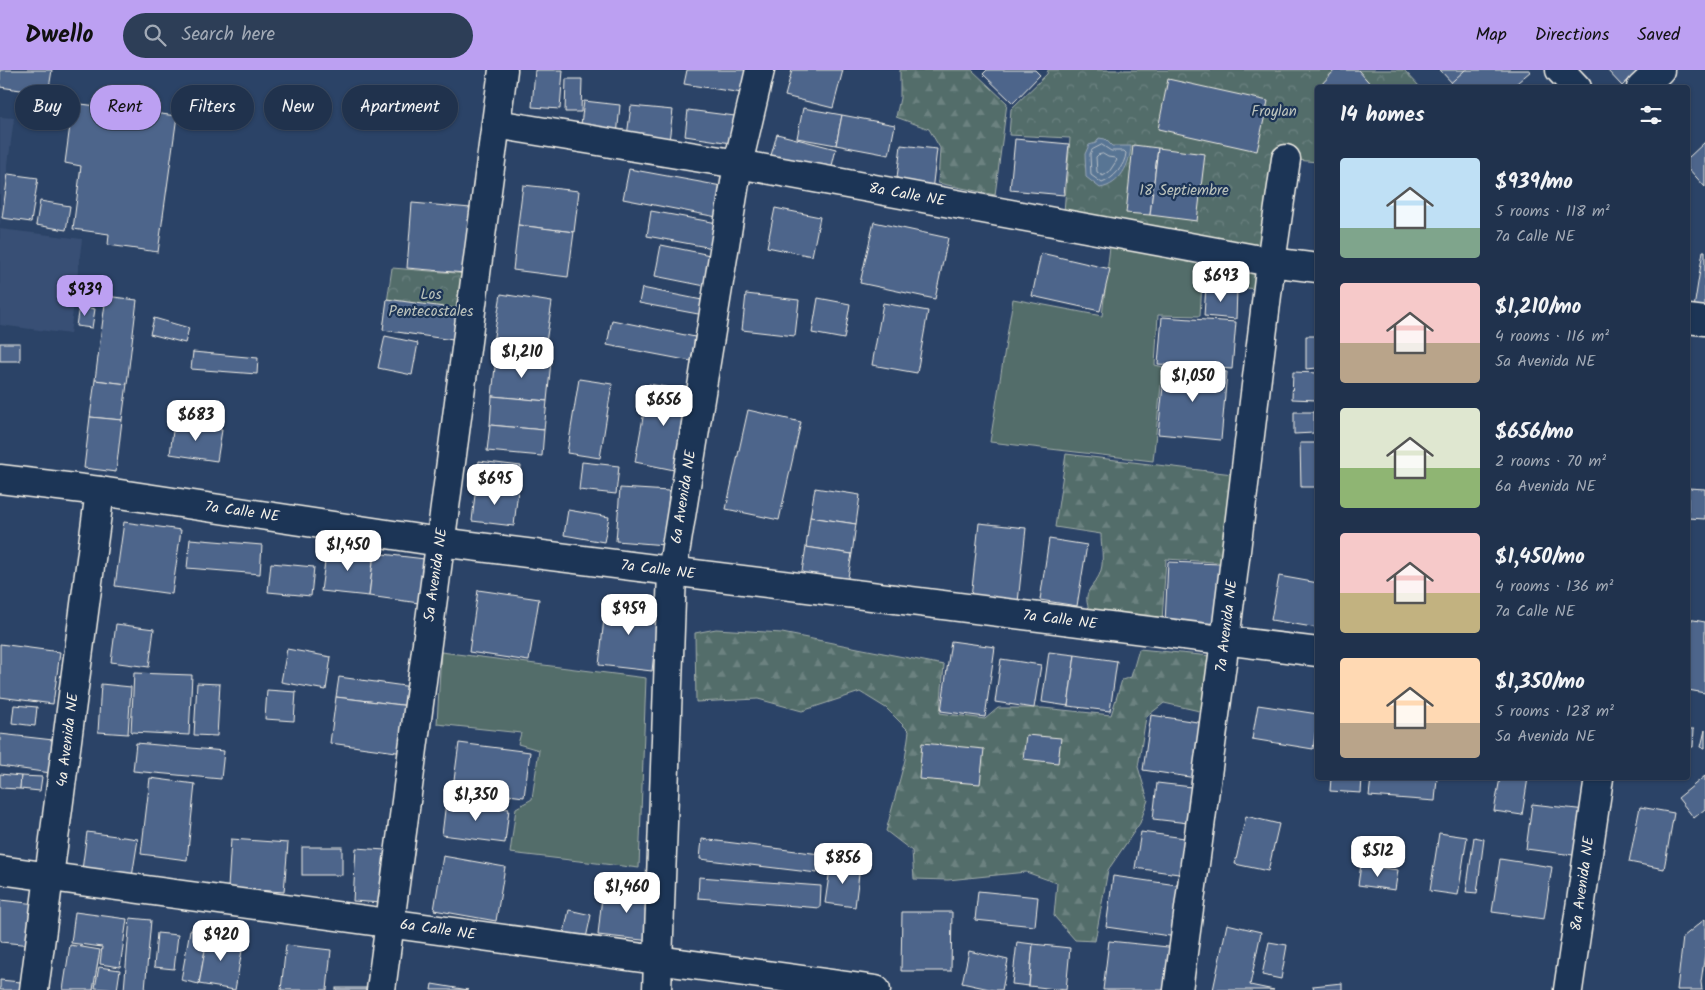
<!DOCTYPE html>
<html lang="en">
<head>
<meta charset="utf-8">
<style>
	:root { --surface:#20324d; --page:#2d3e57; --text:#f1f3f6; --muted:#a2aab6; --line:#3d4d65; --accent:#bca0f2 }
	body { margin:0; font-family:Kalam,sans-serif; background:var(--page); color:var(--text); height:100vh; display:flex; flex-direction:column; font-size:19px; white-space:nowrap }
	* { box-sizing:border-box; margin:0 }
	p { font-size:16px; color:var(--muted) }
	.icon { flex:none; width:28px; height:28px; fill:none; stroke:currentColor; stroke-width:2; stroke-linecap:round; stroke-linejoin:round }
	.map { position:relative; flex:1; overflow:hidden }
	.side { position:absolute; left:1315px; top:15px; width:375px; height:695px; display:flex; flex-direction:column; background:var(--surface); border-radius:5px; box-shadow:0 1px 4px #0004,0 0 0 1px var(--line) }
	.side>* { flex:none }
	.hud { position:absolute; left:15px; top:15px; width:475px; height:45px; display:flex; gap:10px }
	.price { position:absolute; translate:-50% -42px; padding:0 11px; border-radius:10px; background:#fff; color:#222; font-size:16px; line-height:32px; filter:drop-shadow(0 1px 2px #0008) }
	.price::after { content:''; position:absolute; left:50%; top:30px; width:15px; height:11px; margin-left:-8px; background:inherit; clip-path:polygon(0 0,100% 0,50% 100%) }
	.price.selected { background:var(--accent); color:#111 }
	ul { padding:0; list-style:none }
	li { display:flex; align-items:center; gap:15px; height:125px; padding:0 25px }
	li span { display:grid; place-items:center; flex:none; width:140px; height:100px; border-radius:5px; color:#555 }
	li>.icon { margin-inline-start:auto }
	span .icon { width:60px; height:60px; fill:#fffc; stroke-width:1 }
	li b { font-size:21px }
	h2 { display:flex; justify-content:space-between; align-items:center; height:60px; padding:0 25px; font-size:21px }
	.chip { padding:0 18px; border-radius:22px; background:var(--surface); box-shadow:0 1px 4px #0004,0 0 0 1px var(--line); font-size:18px; line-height:45px }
	.chip.selected { background:var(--accent); color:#111 }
	header { display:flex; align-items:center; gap:30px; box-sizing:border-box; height:70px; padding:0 25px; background:var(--accent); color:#111 }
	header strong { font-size:24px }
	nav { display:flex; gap:28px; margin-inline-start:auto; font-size:18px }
	.search { width:350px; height:45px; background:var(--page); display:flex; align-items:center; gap:12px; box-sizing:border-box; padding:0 18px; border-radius:28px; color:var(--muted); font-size:19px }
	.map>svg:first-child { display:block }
	.built { fill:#395074 }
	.grass { fill:#536d6b; stroke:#a4afaa }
	.forest { fill:url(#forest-firs); stroke:#a4afaa }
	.park { fill:url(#park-crowns); stroke:#a4afaa }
	.water { fill:#597494; stroke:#97a6b6 }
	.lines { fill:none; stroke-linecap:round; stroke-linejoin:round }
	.shore { stroke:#b6bfc6; stroke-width:1 }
	.building { fill:#4d658b; stroke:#f4f1e8 }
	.minor-casing { stroke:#f4f1e8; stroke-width:31 }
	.minor { stroke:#1d3557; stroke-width:28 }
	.labels { text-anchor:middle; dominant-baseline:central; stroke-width:4.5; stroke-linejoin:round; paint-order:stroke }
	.park-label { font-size:15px; fill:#bcc3bc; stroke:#1d3557 }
	.street-label { font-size:15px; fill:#f4f1e8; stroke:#1d3557 }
</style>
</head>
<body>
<header>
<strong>Dwello</strong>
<div class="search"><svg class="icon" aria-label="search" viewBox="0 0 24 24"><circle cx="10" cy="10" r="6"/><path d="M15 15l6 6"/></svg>Search here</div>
<nav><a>Map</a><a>Directions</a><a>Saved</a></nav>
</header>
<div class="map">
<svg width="1705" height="920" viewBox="0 0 1705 920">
	<defs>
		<pattern id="forest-firs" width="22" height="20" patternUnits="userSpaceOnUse" patternTransform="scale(1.25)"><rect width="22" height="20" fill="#536d6b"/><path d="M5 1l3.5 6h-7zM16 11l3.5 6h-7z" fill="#6c8280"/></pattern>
		<pattern id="park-crowns" width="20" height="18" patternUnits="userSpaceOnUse" patternTransform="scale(1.25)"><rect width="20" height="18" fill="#536d6b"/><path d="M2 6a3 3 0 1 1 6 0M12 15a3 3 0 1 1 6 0" fill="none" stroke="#6c8280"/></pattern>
	</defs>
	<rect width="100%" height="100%" fill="#2b4367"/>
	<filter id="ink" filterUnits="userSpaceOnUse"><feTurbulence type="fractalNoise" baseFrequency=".02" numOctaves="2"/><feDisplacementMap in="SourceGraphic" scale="10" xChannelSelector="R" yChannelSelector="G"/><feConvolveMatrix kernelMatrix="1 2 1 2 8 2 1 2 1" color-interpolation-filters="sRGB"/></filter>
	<g filter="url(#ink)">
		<g class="built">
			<path d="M0 47 14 48 0 156Z"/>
			<path d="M0 159 82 169 70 264 0 255Z"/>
		</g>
		<g class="grass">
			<path d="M1111 168 1266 196 1262 220 1202 212 1200 246 1158 245 1155 295 1163 297 1153 391 990 372 1013 229 1102 246Z"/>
			<path d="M441 582 646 608 639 798 510 783 516 738 532 729 539 680 518 674 521 663 437 654Z"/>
		</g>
		<g class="forest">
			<path d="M900 0H972L1007 33 995 125 938 113 940 78 929 59 896 47 900 28Z"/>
			<path d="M1066 384 1241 405 1229 493 1166 489 1162 551 1089 539C1081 519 1097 516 1101 500 1104 490 1101 475 1101 464L1055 457Z"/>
			<path d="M716 559 782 563 944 595 940 643 985 649 998 638H1043L1111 645 1122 610 1131 607 1139 579 1211 586 1204 642 1164 633 1146 647 1138 697 1148 730 1140 753 1108 800 1095 871 1075 870 1054 846 1057 813 1026 802 948 810 914 809 912 781 886 761 905 690 909 661 886 638 860 622 802 641 758 629 696 632 695 563Z"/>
		</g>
		<g class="park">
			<path d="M1048 0H1404L1420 17 1318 18 1317 92 1287 89 1271 192 1063 154 1070 68 1009 65 1011 39 1047 4Z"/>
			<path d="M392 198 469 204 460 270 383 260Z"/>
		</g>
		<path class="water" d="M1099 68 1105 69 1112 76H1131C1130 94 1120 115 1100 118L1086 107 1085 84 1089 75 1096 73Z"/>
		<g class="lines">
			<g class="shore">
				<path d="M1102 75 1111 81H1124L1126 83C1125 96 1113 109 1102 113L1091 105 1090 84 1092 80Z"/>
				<path d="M1103 84 1108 87 1115 88 1117 90 1109 102 1103 106 1097 102 1096 87 1098 85Z"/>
			</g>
		</g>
		<g class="building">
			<path d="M0 0H52L48 24 0 17Z"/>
			<path d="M535 0H563L560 39 532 37Z"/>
			<path d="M687 0H745L742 23 684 14Z"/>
			<path d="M792 0H843L833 38 785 26Z"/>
			<path d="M987 0H1035L1040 5 1013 33 983 4Z"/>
			<path d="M1335 0H1358L1374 18H1318Z"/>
			<path d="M1440 0H1468L1453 14Z"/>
			<path d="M1465 0H1530L1531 1 1511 18H1445Z"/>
			<path d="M1607 0H1639L1622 16Z"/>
			<path d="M566 9H582L581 42H565Z"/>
			<path d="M1168 9 1268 31 1257 81 1158 59Z"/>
			<path d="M584 31 620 35 617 66 580 62Z"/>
			<path d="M73 33 177 46 158 182 108 175 109 164 73 159 81 96 65 93Z"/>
			<path d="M631 36 673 40 669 71 627 66Z"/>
			<path d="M803 38 842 45 836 75 797 68Z"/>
			<path d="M688 40 735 46 731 73 685 66Z"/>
			<path d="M842 45 895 55 889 85 836 75Z"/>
			<path d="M777 64 836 79 830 104 770 89Z"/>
			<path d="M1015 69 1069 74 1064 125 1010 120Z"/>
			<path d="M1705 72V117L1688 98V88Z"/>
			<path d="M901 75 937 79 932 121 896 116Z"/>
			<path d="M1133 75 1158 78 1150 145 1126 143Z"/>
			<path d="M1158 78 1205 84 1197 151 1150 145Z"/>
			<path d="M629 99 727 117 722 148 623 129Z"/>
			<path d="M8 104 38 108 31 152 2 148Z"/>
			<path d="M523 115 579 121 574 162 518 155Z"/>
			<path d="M40 131 70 136 66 160 36 155Z"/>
			<path d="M412 133 471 138 465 203 407 198Z"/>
			<path d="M775 138 820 147 812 186 767 177Z"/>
			<path d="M651 141 723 154 718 179 647 166Z"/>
			<path d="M874 152 948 168 935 229 860 213Z"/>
			<path d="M518 155 574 162 568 207 513 200Z"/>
			<path d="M661 175 715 186 710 217 655 206Z"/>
			<path d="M1703 181H1705V240L1694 238Z"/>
			<path d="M1041 183 1110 199 1100 241 1032 226Z"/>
			<path d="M1206 216 1237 219 1236 249 1204 246Z"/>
			<path d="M642 218 712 232 709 246 639 233Z"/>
			<path d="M501 224 552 232 545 279 493 272Z"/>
			<path d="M746 224 799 230 795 266 742 260Z"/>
			<path d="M106 226 137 230 127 314 95 310Z"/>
			<path d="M818 228 850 234 844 269 812 263Z"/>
			<path d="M387 229 458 239 453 270 383 260Z"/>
			<path d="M883 233 928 241 917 303 872 295Z"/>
			<path d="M79 236 95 239 92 258 76 256Z"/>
			<path d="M1162 247 1236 252 1232 299 1158 294Z"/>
			<path d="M154 248 189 258 185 273 150 264Z"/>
			<path d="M612 250 695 267 691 291 607 275Z"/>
			<path d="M385 266 418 273 412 305 378 298Z"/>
			<path d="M1306 266H1318V298L1306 299Z"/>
			<rect x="0" y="273" width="20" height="18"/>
			<path d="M193 282 258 288 257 304 191 299Z"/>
			<path d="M496 287 551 291 547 331 492 326Z"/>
			<path d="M1165 297 1227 302 1221 370 1158 364Z"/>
			<path d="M1293 302 1318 303 1316 330 1292 329Z"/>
			<path d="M579 309 612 314 600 388 567 383Z"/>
			<path d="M95 310 127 314 122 350 90 347Z"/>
			<path d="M649 314 693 322 679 401 635 392Z"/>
			<path d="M492 326 547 331 544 360 490 355Z"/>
			<path d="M748 340 801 352 779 450 726 439Z"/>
			<path d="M1294 342H1314V363L1294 364Z"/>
			<path d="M90 347 122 350 116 402 84 398Z"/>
			<path d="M174 353 222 360 217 391 170 384Z"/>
			<path d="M490 355 544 360 542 386 487 381Z"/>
			<path d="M1300 373H1318V417H1301Z"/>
			<path d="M479 391 521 396 518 420 476 416Z"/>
			<path d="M582 392 619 396 616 424 579 420Z"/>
			<path d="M476 416 518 420 514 456 472 451Z"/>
			<path d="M620 418 669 421 665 475 616 471Z"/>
			<path d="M815 418 860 425 856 454 810 447Z"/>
			<path d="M1688 418 1705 419V449L1688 448Z"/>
			<path d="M568 440 609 447 604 472 564 465Z"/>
			<path d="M810 447 856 454 852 484 806 477Z"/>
			<path d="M124 452 181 460 172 524 115 516Z"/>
			<path d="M979 453 1026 458 1018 532 971 528Z"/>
			<path d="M190 469 262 475 260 504 187 498Z"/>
			<path d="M1049 469 1087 475 1077 536 1040 530Z"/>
			<path d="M327 477 374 483 369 526 321 521Z"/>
			<path d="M806 477 852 484 847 513 801 507Z"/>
			<path d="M374 483 425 489 419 533 369 526Z"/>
			<path d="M1168 492 1221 494 1218 555 1165 553Z"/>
			<path d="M271 493 314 497 311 526 268 522Z"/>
			<path d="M1279 506 1318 513V558L1271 550Z"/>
			<path d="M478 520 539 529 529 591 469 582Z"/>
			<path d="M606 530 659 536 652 601 599 595Z"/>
			<path d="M1688 549 1705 552V623L1688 620Z"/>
			<path d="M116 554 154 559 149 597 111 592Z"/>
			<path d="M951 571 995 577 985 647 941 641Z"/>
			<path d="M0 574 60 582 53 634 0 627Z"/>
			<path d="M287 579 331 587 326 620 281 612Z"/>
			<path d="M1049 582 1075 585 1068 636 1042 632Z"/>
			<path d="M1075 585 1117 591 1110 641 1068 636Z"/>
			<path d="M1001 589 1041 595 1034 638 995 632Z"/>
			<path d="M134 603 192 605 189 665 131 662Z"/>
			<path d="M339 607 412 617 410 636 336 627Z"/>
			<path d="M197 613 220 614 217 666 194 665Z"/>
			<path d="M101 614 131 617 128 664 98 662Z"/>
			<path d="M267 620 296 622 294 651 265 649Z"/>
			<path d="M336 627 410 636 404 683 330 673Z"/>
			<path d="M14 635 37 637 35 656 12 653Z"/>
			<path d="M1258 635 1318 644 1313 679 1252 669Z"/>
			<path d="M1151 645 1204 653 1196 708 1143 700Z"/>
			<path d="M1688 659H1694L1693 677H1688Z"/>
			<path d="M1705 660V678L1701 677Z"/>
			<path d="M0 664 62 671 58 704 0 696Z"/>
			<path d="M1026 665 1061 668 1058 693 1023 689Z"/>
			<path d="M136 673 224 681 221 709 133 701Z"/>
			<path d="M459 673 530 682 524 727 453 718Z"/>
			<path d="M922 673 984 679 980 714 919 709Z"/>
			<path d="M0 704 21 706 20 719 0 718Z"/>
			<path d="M21 706 42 707 40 721 20 719Z"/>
			<path d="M1705 706V739L1694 748 1678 728Z"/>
			<path d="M150 708 195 714 187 790 141 784Z"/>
			<path d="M1331 708H1362L1361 723 1330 721Z"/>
			<path d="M1371 708H1437L1435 731 1369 726Z"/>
			<path d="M1500 708H1528L1522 745 1494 741Z"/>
			<path d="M1157 713 1192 717 1188 753 1153 749Z"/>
			<path d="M446 732 509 739 505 773 442 765Z"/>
			<path d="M1532 734 1586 740 1581 786 1526 779Z"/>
			<path d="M1640 737 1674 743 1664 799 1629 792Z"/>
			<path d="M1246 746 1279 754 1268 801 1235 794Z"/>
			<path d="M87 762 138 769 132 807 82 800Z"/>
			<path d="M1141 762 1192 769 1186 805 1135 798Z"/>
			<path d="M1439 763 1467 767 1458 825 1430 821Z"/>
			<path d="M1474 767 1484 769 1477 823 1466 822Z"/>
			<path d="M231 769 288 773 284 822 228 818Z"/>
			<path d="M702 769 820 784 817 803 700 789Z"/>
			<rect x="302" y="777" width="40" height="28"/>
			<path d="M356 778 385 780 382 833 353 831Z"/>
			<path d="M443 786 505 797 496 851 434 840Z"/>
			<path d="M1500 789 1552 797 1544 849 1492 842Z"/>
			<path d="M831 792 860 796 855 837 825 833Z"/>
			<path d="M1361 795 1398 800 1395 820 1358 815Z"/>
			<path d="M1113 806 1191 817 1184 868 1106 857Z"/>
			<path d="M699 807 821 816 820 838 698 828Z"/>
			<path d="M603 817 656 823 651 871 598 865Z"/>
			<path d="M978 821 1038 827 1035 856 975 850Z"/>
			<path d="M0 830 37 834 33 875 0 872Z"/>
			<path d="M569 840 591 845 586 868 564 863Z"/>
			<path d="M75 842 127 849 120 897 100 894 102 877 71 873Z"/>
			<path d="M902 842H952L951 901H901Z"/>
			<path d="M130 848 151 850 145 920H124Z"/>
			<path d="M1705 849V883L1701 912 1702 920H1677L1683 867Z"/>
			<path d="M1227 854 1261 862 1250 915 1274 920H1213Z"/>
			<path d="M190 860 208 863 199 914 181 910Z"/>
			<path d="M157 863 178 865 174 899 154 897Z"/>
			<path d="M208 863 244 869 235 920 199 914Z"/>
			<path d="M1109 871 1178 878 1174 920H1103Z"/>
			<path d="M1017 872 1033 874 1029 916 1012 914Z"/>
			<path d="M1269 872 1287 875 1281 909 1262 905Z"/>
			<path d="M1033 874 1070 878 1066 920 1029 916Z"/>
			<path d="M70 875 100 880 93 920H63Z"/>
			<path d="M286 875 331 880 327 920H281Z"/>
			<path d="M969 881 1008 890 1002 920H994L962 913Z"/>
			<path d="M99 897 120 900 117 920 95 918Z"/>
			<path d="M0 910 31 913 29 920H0Z"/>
			<path d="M1342 913V920H1314L1313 916Z"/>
			<path d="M432 914 468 920H431Z"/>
			<rect x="336" y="918" width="38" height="2"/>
		</g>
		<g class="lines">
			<defs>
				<g id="minor">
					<path d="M1560 0 1577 18"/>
					<path d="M1641 18 1660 0"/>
					<path d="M496 54 738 94 1271 192 1318 198"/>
					<path d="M1688 249 1705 251"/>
					<path d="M0 409 100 421 440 472 1318 582"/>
					<path d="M0 800 876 920"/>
					<path d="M34 920 100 421"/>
					<path d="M381 920 503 0"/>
					<path d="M657 920 672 502 738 94 760 0"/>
					<path d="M1178 920 1225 571 1271 192 1286 89"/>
					<path d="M1568 920 1599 708"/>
				</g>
			</defs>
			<use href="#minor" class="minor-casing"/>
			<use href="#minor" class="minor"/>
		</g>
	</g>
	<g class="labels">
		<g class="park-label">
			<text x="1274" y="42">Froylan</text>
			<text x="1184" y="121">18 Septiembre</text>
			<text x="431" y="225">Los<tspan x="431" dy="17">Pentecostales</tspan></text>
		</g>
		<g class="street-label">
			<text transform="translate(907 125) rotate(10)">8a Calle NE</text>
			<text transform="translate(684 427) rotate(-81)">6a Avenida NE</text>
			<text transform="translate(242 442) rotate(8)">7a Calle NE</text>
			<text transform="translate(658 500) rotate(7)">7a Calle NE</text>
			<text transform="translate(436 505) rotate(-82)">5a Avenida NE</text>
			<text transform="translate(1060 550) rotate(7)">7a Calle NE</text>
			<text transform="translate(1227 556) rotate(-83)">7a Avenida NE</text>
			<text transform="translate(68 670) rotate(-83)">4a Avenida NE</text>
			<text transform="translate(1583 814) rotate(-82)">8a Avenida NE</text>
			<text transform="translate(438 860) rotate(8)">6a Calle NE</text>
		</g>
	</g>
</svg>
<b class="price" style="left:1221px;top:233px">$693</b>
<b class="price selected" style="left:85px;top:247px">$939</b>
<b class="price" style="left:522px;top:309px">$1,210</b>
<b class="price" style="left:1193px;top:333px">$1,050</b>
<b class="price" style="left:664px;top:357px">$656</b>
<b class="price" style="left:196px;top:372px">$683</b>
<b class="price" style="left:495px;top:436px">$695</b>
<b class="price" style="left:348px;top:502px">$1,450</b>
<b class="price" style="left:629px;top:566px">$959</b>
<b class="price" style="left:476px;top:752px">$1,350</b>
<b class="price" style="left:1378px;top:808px">$512</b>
<b class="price" style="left:843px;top:815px">$856</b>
<b class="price" style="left:627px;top:844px">$1,460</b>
<b class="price" style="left:221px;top:892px">$920</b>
<div class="hud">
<a class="chip">Buy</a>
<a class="chip selected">Rent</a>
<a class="chip">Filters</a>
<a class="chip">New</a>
<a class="chip">Apartment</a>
</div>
<section class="side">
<h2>14 homes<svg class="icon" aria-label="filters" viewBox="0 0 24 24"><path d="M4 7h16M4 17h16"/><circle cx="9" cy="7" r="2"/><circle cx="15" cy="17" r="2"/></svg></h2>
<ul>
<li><span style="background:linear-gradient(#bfe0f5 70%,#7fa58c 0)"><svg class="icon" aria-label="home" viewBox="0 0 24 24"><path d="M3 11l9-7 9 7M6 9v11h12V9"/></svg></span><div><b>$939/mo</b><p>5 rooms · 118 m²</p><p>7a Calle NE</p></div></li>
<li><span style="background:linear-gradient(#f6c9c9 60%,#b9a48a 0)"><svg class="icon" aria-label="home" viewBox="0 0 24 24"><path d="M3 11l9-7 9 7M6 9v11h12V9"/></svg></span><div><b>$1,210/mo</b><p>4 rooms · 116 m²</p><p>5a Avenida NE</p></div></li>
<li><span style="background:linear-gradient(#dfe7d0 60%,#8fb573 0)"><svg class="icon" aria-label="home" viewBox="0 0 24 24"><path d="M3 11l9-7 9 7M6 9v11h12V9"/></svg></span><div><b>$656/mo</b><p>2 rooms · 70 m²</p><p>6a Avenida NE</p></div></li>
<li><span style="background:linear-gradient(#f6c9c9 60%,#c2b280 0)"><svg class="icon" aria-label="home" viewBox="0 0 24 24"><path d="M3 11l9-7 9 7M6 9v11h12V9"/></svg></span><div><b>$1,450/mo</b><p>4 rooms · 136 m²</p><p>7a Calle NE</p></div></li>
<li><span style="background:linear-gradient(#ffd9b3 65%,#b9a48a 0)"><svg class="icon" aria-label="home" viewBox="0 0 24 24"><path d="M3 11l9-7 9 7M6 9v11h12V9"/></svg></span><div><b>$1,350/mo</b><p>5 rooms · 128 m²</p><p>5a Avenida NE</p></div></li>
</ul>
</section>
</div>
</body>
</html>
